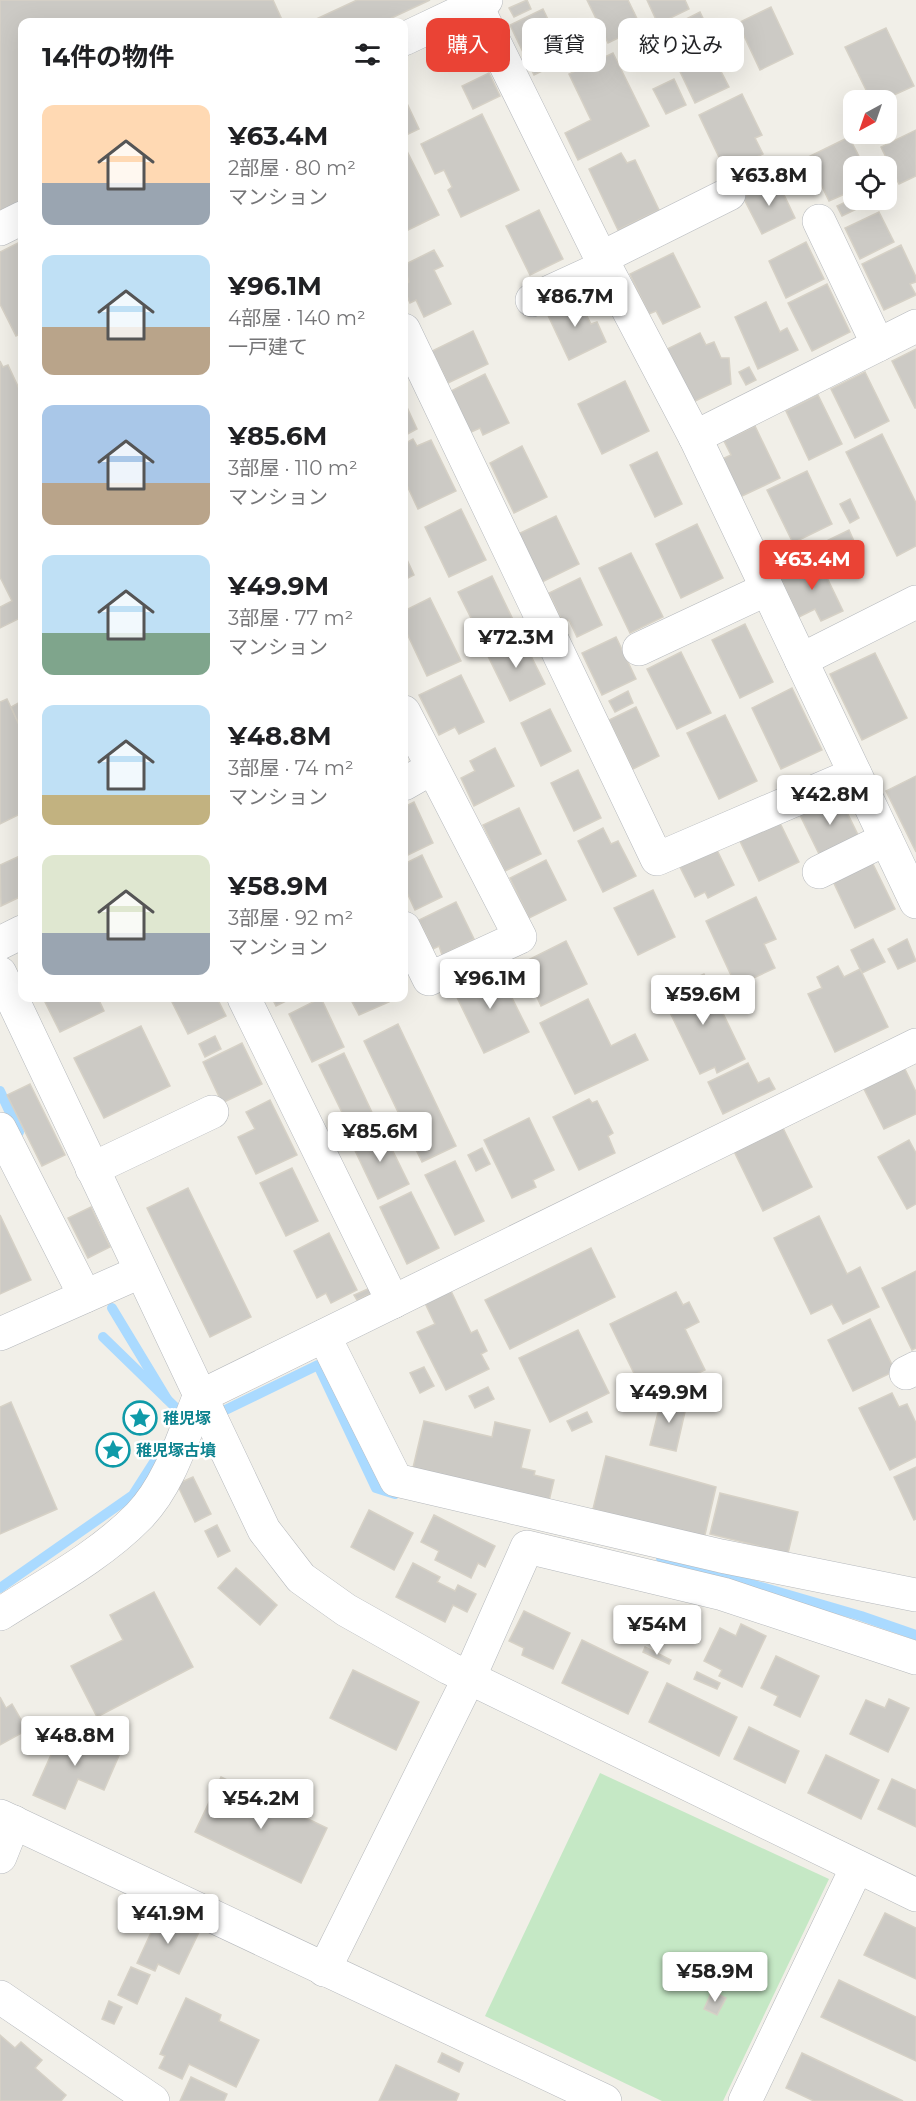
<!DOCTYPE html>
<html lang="ja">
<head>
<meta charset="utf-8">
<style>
	:root { --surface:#fff; --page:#f2f2f2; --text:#202124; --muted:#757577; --accent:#ea4335 }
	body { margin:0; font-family:Montserrat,"Noto Sans JP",sans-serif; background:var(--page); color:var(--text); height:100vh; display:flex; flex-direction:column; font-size:22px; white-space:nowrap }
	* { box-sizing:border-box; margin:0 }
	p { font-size:20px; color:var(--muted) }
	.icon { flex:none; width:33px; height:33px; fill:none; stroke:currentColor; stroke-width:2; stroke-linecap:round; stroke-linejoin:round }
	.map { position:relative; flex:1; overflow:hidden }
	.panel { position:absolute; left:18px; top:18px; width:390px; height:984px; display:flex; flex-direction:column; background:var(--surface); border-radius:12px; box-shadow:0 6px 24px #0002 }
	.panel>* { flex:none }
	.hud { position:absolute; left:426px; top:18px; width:399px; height:54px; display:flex; gap:12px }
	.needle { width:39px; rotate:220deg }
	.fabs { position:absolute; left:843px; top:90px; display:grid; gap:12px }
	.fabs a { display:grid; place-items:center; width:54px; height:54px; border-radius:12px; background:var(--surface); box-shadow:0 6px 24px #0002; font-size:30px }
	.price { position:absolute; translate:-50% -51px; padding:0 14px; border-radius:6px; background:#fff; color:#222; font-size:20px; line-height:39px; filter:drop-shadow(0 2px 3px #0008) }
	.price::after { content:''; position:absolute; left:50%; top:36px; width:18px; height:14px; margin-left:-9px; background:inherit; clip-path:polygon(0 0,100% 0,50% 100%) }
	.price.on { background:var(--accent); color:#fff }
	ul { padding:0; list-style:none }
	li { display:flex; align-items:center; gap:18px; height:150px; padding:0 24px }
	li span { display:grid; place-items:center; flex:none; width:168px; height:120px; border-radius:12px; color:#555 }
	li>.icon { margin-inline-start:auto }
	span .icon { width:72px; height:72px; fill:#fffc; stroke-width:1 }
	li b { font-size:26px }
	h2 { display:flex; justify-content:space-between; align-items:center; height:72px; padding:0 24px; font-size:26px }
	.chip { padding:0 21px; border-radius:12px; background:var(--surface); box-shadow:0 6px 24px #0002; font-size:21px; line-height:54px }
	.chip.on { background:var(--accent); color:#fff }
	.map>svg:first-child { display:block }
	.green { fill:#c5e8c5 }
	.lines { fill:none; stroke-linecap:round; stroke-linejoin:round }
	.stream { stroke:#aadaff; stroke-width:10 }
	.building { fill:#cccac5; stroke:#d6d1c6; stroke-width:1.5 }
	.street-casing { stroke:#b5b8bc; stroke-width:34 }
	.street { stroke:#fff; stroke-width:33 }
	.labels { text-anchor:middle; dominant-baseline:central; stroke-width:5; stroke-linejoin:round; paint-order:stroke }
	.culture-label { font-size:16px; font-weight:bold; fill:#0d838f; stroke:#fff; text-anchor:start }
</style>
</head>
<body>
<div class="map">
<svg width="916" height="2101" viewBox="0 0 916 2101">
	<rect width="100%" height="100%" fill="#f1efe8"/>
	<path class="green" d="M600 1773 829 1879 723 2101H662L485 2016Z"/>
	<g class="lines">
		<g class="stream">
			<path d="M0 1091 19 1132"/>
			<path d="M112 1308 167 1399"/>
			<path d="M103 1337 175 1407"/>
			<path d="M213 1416 318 1365 376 1488 395 1494"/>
			<path d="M661 1558 861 1616 916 1635"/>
			<path d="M0 1588 133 1495 165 1445"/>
		</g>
	</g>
	<g class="building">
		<path d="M0 0H273L283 22H22V210L0 221Z"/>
		<path d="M357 0H430L383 22H310Z"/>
		<path d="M527 0 531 9 514 17 509 8Z"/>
		<path d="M587 0H628L641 27 608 43Z"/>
		<path d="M647 0H685L689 9 658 24Z"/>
		<path d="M771 7 793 54 760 70 738 23Z"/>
		<path d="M543 9 567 59 534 75 510 25Z"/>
		<path d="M700 12 718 49 711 52 729 87 695 103 664 38 671 34 668 28Z"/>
		<path d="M886 28 914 86 883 100H871L845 47Z"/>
		<path d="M613 53 649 126 578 160 565 133 591 120 569 74Z"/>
		<path d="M489 73 500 96 473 109 462 86Z"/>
		<path d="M674 79 686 105 666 114 653 89Z"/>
		<path d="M742 94 762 135 755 138 763 154 726 172 699 115Z"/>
		<path d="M404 97 419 129 404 136Z"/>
		<path d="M482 114 519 190 461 217 448 190 452 187 444 170 435 174 421 144Z"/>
		<path d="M916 130V176L899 184 881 147Z"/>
		<path d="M849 137 864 166H854V190L829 201 808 157Z"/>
		<path d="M404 145 439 215 404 232Z"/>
		<path d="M621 153 627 163 635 160 659 210 618 230 589 169Z"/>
		<path d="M800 163 805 171 788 180 783 171Z"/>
		<path d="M777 180 795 218 762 234 743 197Z"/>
		<path d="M854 198 858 200 861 207 842 216 837 206Z"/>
		<path d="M539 210 563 259 530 275 506 226Z"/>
		<path d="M879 212 894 242 860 259 845 228Z"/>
		<path d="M22 241V333L16 336 0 304V252Z"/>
		<path d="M806 242 824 279 786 298 769 261Z"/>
		<path d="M901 245 916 277V282L910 284 916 295 884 310 862 264Z"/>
		<path d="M434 250 443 266 434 270 451 304 424 317 416 300 410 303 404 289V285L409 282 404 265Z"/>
		<path d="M673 253 700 307 663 324 656 311 649 314 630 274Z"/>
		<path d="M827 284 850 332 812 351 788 303Z"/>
		<path d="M577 296 591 324 597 322 606 342 569 360 546 311Z"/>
		<path d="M766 302 780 332 787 328 798 350 758 369 735 317Z"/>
		<path d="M473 331 488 364 448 383 432 351Z"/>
		<path d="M700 333 706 345 714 342 721 358H729L731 384 691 403 665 350Z"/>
		<path d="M916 349V408H915L892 361Z"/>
		<path d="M0 361 3 367 8 365 22 395V623L20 618 0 628V607L12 601 0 577Z"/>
		<path d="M749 367 756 380 746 385 739 372Z"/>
		<path d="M865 372 889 421 855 438 831 389Z"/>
		<path d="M485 374 509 423 483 435 480 428 469 433 449 392Z"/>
		<path d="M625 381 649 431 602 454 578 404Z"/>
		<path d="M818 395 842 444 809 460 786 411Z"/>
		<path d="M406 405 417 429 404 436V407Z"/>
		<path d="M755 426 780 478 740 497 722 459 731 455 724 441Z"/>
		<path d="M882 434 916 503V546L897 556 846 452Z"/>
		<path d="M413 439 417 446 431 440 456 491 418 509 404 479V444Z"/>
		<path d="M522 446 547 497 514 513 490 463Z"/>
		<path d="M657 452 682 504 655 517 630 465Z"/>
		<path d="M807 471 832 524 793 543 767 490Z"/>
		<path d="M850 499 859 518 850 523 840 504Z"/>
		<path d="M461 509 486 560 449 577 425 527Z"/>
		<path d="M556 516 579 564 542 582 518 534Z"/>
		<path d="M697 524 723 578 681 598 656 544Z"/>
		<path d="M849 530 857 548 828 562 820 544Z"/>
		<path d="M404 553 414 575 404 580Z"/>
		<path d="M631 553 663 617 630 633 599 568Z"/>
		<path d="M818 559 843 611 821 621 815 609 799 617 780 577Z"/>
		<path d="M492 576 517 628 484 644 458 592Z"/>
		<path d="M580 578 602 625 577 637 569 620 563 623 549 593Z"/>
		<path d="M430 598 461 661 427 676 404 627V611Z"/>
		<path d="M745 624 773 682 740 698 712 640Z"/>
		<path d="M616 637 636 679 602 695 582 653Z"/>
		<path d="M522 638 545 684 510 701 487 654Z"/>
		<path d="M681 652 711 713 677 729 647 669Z"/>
		<path d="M875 653 907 718 862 740 830 674Z"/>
		<path d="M461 675 484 722 459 734 455 727 439 735 419 695Z"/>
		<path d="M792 688 822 750 781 769 752 708Z"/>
		<path d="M628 691 633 703 615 712 609 701Z"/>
		<path d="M7 699 22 731V813L0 824V702Z"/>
		<path d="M22 701V731L11 707Z"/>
		<path d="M636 707 659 756 633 769 609 720Z"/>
		<path d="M550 709 571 751 541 766 521 723Z"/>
		<path d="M725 715 757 781 719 799 687 733Z"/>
		<path d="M495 748 514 786 474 806 461 778 475 771 470 761Z"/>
		<path d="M578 770 601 818 574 831 551 783Z"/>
		<path d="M916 776V852L886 791Z"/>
		<path d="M838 794 860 839 821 858 799 813Z"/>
		<path d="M414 802 433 843 406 856 404 850V807Z"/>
		<path d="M519 808 541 854 505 871 483 825Z"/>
		<path d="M778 819 799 862 759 881 738 837Z"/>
		<path d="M603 828 611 844 618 841 636 876 603 892 578 841Z"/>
		<path d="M716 848 734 885 708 898 705 892 695 897 679 865Z"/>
		<path d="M22 855V896L1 906 0 865Z"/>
		<path d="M422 855 442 897 415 910 404 886V864Z"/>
		<path d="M546 860 566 900 529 918 510 878Z"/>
		<path d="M871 860 895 909 855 928 832 879Z"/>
		<path d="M653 890 675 937 638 955 614 908Z"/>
		<path d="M756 897 776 939 764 944 775 968 736 986 706 921Z"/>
		<path d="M456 902 474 939 442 955 439 946 433 949 419 920Z"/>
		<path d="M873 939 885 962 862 973 851 950Z"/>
		<path d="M907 939 916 961 898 969 888 949Z"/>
		<path d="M566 941 587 984 541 1006 531 984 537 982 526 961Z"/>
		<path d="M496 966 529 1032 484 1053 452 987Z"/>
		<path d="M838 966 844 977 860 969 888 1027 835 1052 808 994 822 988 817 977Z"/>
		<path d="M704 974 745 1059 717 1073 715 1067 700 1074 661 994Z"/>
		<path d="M43 998H98L104 1011 60 1032Z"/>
		<path d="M170 998H217L226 1016 188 1034Z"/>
		<path d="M272 998H292L276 1006Z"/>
		<path d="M321 998 344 1047 312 1062 289 1014Z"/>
		<path d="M350 998H387L389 1002 359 1015Z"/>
		<path d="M588 999 611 1046 635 1034 648 1060 575 1094 540 1023Z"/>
		<path d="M398 1024 456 1146 422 1162 364 1041Z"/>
		<path d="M141 1026 170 1086 104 1118 74 1058Z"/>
		<path d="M215 1036 221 1049 205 1057 199 1044Z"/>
		<path d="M242 1043 262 1084 222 1103 203 1062Z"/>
		<path d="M344 1053 376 1121 352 1133 319 1065Z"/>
		<path d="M748 1063 758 1083 769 1078 775 1089 723 1114 708 1082Z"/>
		<path d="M902 1063 916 1092V1114L884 1129 861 1083Z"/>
		<path d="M30 1084 65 1155 42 1166 7 1095Z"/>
		<path d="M589 1099 592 1103 597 1101 613 1133 608 1136 615 1153 579 1170 553 1117Z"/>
		<path d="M270 1100 297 1155 256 1174 238 1137 255 1129 246 1112Z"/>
		<path d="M529 1118 554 1170 533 1180 536 1187 512 1198 484 1140Z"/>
		<path d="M780 1122 812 1187 763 1211 731 1145Z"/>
		<path d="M381 1127 409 1184 378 1199 351 1142Z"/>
		<path d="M909 1140 916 1153V1204L907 1209 878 1157Z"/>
		<path d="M482 1148 490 1164 476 1171 468 1155Z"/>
		<path d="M455 1161 484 1221 455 1235 425 1175Z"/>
		<path d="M292 1168 318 1221 286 1236 260 1183Z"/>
		<path d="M188 1188 251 1317 210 1337 147 1208Z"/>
		<path d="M411 1192 439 1248 407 1264 380 1207Z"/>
		<path d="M91 1207 110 1247 88 1258 68 1218Z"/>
		<path d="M0 1215 31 1280 0 1294Z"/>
		<path d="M819 1216 847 1274 860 1267 879 1307 843 1324 832 1304 811 1314 774 1238Z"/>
		<path d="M329 1233 357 1290 331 1303 326 1293 317 1298 294 1251Z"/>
		<path d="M591 1248 615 1297 510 1349 485 1300Z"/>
		<path d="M916 1271V1348L912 1350 882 1288Z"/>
		<path d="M370 1288 372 1293 357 1300 354 1295Z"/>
		<path d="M451 1291 471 1333 477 1330 487 1351 481 1354 489 1369 446 1390 417 1332 435 1324 425 1303Z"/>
		<path d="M676 1292 683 1305 689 1302 699 1322 685 1329 705 1370 646 1398 610 1324Z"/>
		<path d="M870 1319 895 1371 853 1391 828 1340Z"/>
		<path d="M578 1330 609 1393 550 1422 519 1358Z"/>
		<path d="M424 1367 434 1386 420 1393 410 1373Z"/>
		<path d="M488 1387 494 1399 475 1408 469 1396Z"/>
		<path d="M892 1393 899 1407 907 1404 916 1423V1457L890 1470 859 1408Z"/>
		<path d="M662 1397 687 1403 676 1451 650 1445Z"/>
		<path d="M11 1402 57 1509 0 1534V1407Z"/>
		<path d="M587 1412 592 1422 572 1431 567 1421Z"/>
		<path d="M424 1421 492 1437 495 1422 530 1430 521 1468 535 1471 534 1475 554 1480 548 1505 412 1472Z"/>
		<path d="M606 1456 716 1487 704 1539 593 1509Z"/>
		<path d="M916 1467V1519L914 1520 894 1477Z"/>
		<path d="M193 1477 211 1514 195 1522 177 1484Z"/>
		<path d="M720 1493 798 1512 788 1553 710 1534Z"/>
		<path d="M369 1510 413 1533 394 1570 351 1547Z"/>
		<path d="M434 1515 495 1546 485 1567 478 1563 471 1578 435 1560 439 1551 421 1542Z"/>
		<path d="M217 1525 230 1551 218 1557 205 1531Z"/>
		<path d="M413 1563 440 1577 437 1582 455 1591 458 1585 476 1594 467 1612 453 1605 445 1622 396 1597Z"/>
		<path d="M236 1568 277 1605 260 1625 218 1588Z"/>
		<path d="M154 1592 193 1667 97 1717 71 1666 123 1640 110 1615Z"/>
		<path d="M524 1611 570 1633 553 1669 522 1655 524 1648 509 1641Z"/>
		<path d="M741 1624 766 1636 742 1687 719 1676 722 1670 704 1661 720 1628 736 1636Z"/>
		<path d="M582 1640 648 1672 628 1714 562 1683Z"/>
		<path d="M645 1647 671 1660 669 1664 643 1652Z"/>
		<path d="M776 1656 819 1676 800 1717 774 1705 778 1696 761 1688Z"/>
		<path d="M353 1670 419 1702 396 1750 330 1718Z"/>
		<path d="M697 1672 720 1683 717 1689 694 1679Z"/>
		<path d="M667 1683 737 1717 719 1756 649 1722Z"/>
		<path d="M0 1697 6 1708 12 1704 27 1730 0 1745Z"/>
		<path d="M889 1699 909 1708 888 1752 850 1734 866 1700 885 1708Z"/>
		<path d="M64 1726 121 1751 104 1790 78 1779 65 1809 33 1795Z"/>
		<path d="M749 1727 799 1751 785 1783 734 1759Z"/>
		<path d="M826 1755 879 1780 861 1819 808 1793Z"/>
		<path d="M221 1777 327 1828 301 1883 195 1832Z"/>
		<path d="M892 1779 916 1790V1827L878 1809Z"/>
		<path d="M160 1913 199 1932 179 1974 158 1964 155 1971 137 1963Z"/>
		<path d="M885 1913 916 1928V1979L864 1955Z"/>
		<path d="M131 1967 150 1975 137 2004 118 1995Z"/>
		<path d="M839 1980 916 2017V2061L821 2017Z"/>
		<path d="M712 1991 726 1998 717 2015 704 2009Z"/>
		<path d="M186 1998 221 2015 219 2021 259 2040 236 2087 189 2064 182 2079 159 2068 165 2056 160 2054Z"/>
		<path d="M109 2001 122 2007 114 2024 102 2019Z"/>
		<path d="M0 2035 15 2048 21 2042 42 2060 35 2068 66 2095 61 2101H0Z"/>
		<path d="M442 2053 463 2063 459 2072 438 2062Z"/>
		<path d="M802 2053 903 2101H814L786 2088Z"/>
		<path d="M396 2065 459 2094 456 2101H379Z"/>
		<path d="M191 2077 227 2094 224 2101H180Z"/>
	</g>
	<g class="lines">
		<defs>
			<g id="street">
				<path d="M476 5 601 258 695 437 916 902"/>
				<path d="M404 39 486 0"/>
				<path d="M819 221 878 345"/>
				<path d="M0 229 22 218"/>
				<path d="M601 258 729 194"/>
				<path d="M532 300 606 266"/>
				<path d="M404 330 657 859 855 774"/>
				<path d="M695 437 916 326"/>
				<path d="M639 649 767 589"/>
				<path d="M801 660 916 602"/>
				<path d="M404 712 520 937 429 979 404 928"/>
				<path d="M404 784 432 768"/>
				<path d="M819 872 886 839"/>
				<path d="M0 943 22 932"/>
				<path d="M0 973 264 1530 301 1578 346 1610 449 1668 916 1895"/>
				<path d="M244 998 393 1302"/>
				<path d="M0 1129 85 1296"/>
				<path d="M92 1169 212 1112"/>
				<path d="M0 1334 140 1272"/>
				<path d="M324 1336 396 1480 721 1556 916 1595"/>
				<path d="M906 1373 916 1368"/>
				<path d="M0 1614C47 1584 100 1556 139 1516 170 1484 183 1437 199 1397L916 1045"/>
				<path d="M0 1816 605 2101"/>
				<path d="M0 1857 14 1822"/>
				<path d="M324 1970 469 1678 527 1547 723 1594 916 1658"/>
				<path d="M0 1997 153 2101"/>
				<path d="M745 2101 857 1867"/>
			</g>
		</defs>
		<use href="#street" class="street-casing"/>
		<use href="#street" class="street"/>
	</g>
	<defs>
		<symbol id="sight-ring" viewBox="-11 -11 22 22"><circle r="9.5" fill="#fff" stroke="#0f9aa8" stroke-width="1.5"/><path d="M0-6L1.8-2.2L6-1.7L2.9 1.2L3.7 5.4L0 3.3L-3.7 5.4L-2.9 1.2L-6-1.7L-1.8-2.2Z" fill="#0f9aa8"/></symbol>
	</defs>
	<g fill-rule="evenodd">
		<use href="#sight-ring" x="121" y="1399" width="38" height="38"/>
		<use href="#sight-ring" x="94" y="1431" width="38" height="38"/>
	</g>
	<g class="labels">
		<g class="culture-label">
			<text x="163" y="1418">稚児塚</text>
			<text x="136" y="1450">稚児塚古墳</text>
		</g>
	</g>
</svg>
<div class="fabs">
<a><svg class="needle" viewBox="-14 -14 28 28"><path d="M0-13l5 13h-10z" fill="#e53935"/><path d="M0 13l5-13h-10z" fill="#757577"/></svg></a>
<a><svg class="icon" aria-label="locate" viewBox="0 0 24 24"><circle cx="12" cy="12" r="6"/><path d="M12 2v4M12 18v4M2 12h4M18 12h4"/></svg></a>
</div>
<b class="price" style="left:769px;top:207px">¥63.8M</b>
<b class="price" style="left:575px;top:328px">¥86.7M</b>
<b class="price on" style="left:812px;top:591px">¥63.4M</b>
<b class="price" style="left:516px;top:669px">¥72.3M</b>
<b class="price" style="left:830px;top:826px">¥42.8M</b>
<b class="price" style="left:490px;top:1010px">¥96.1M</b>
<b class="price" style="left:703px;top:1026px">¥59.6M</b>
<b class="price" style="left:380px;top:1163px">¥85.6M</b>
<b class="price" style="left:669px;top:1424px">¥49.9M</b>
<b class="price" style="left:657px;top:1656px">¥54M</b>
<b class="price" style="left:75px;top:1767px">¥48.8M</b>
<b class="price" style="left:261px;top:1830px">¥54.2M</b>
<b class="price" style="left:168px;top:1945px">¥41.9M</b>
<b class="price" style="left:715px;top:2003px">¥58.9M</b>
<div class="hud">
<a class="chip on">購入</a>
<a class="chip">賃貸</a>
<a class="chip">絞り込み</a>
</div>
<section class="panel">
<h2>14件の物件<svg class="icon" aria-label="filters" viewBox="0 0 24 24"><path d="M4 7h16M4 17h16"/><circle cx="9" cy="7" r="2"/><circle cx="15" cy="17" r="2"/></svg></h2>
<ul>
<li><span style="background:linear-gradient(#ffd9b3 65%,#9aa5b1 0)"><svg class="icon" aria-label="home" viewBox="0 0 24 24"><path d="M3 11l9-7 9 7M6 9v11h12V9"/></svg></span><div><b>¥63.4M</b><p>2部屋 · 80 m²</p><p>マンション</p></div></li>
<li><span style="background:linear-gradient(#bfe0f5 60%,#b9a48a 0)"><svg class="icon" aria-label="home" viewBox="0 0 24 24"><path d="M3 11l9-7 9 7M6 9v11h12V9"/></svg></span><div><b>¥96.1M</b><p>4部屋 · 140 m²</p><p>一戸建て</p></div></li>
<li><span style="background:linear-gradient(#a9c7e8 65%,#b9a48a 0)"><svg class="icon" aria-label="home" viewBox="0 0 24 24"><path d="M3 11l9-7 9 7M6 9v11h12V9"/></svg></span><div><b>¥85.6M</b><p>3部屋 · 110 m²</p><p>マンション</p></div></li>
<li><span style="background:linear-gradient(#bfe0f5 65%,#7fa58c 0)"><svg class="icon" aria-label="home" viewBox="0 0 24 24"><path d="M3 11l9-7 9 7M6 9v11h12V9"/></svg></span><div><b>¥49.9M</b><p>3部屋 · 77 m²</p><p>マンション</p></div></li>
<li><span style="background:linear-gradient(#bfe0f5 75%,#c2b280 0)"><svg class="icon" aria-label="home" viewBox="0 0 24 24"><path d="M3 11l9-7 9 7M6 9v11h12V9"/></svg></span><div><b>¥48.8M</b><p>3部屋 · 74 m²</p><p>マンション</p></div></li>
<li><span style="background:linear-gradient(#dfe7d0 65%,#9aa5b1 0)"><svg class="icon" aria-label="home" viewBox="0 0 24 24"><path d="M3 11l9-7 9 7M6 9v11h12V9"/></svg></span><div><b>¥58.9M</b><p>3部屋 · 92 m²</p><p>マンション</p></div></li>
</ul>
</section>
</div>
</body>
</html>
